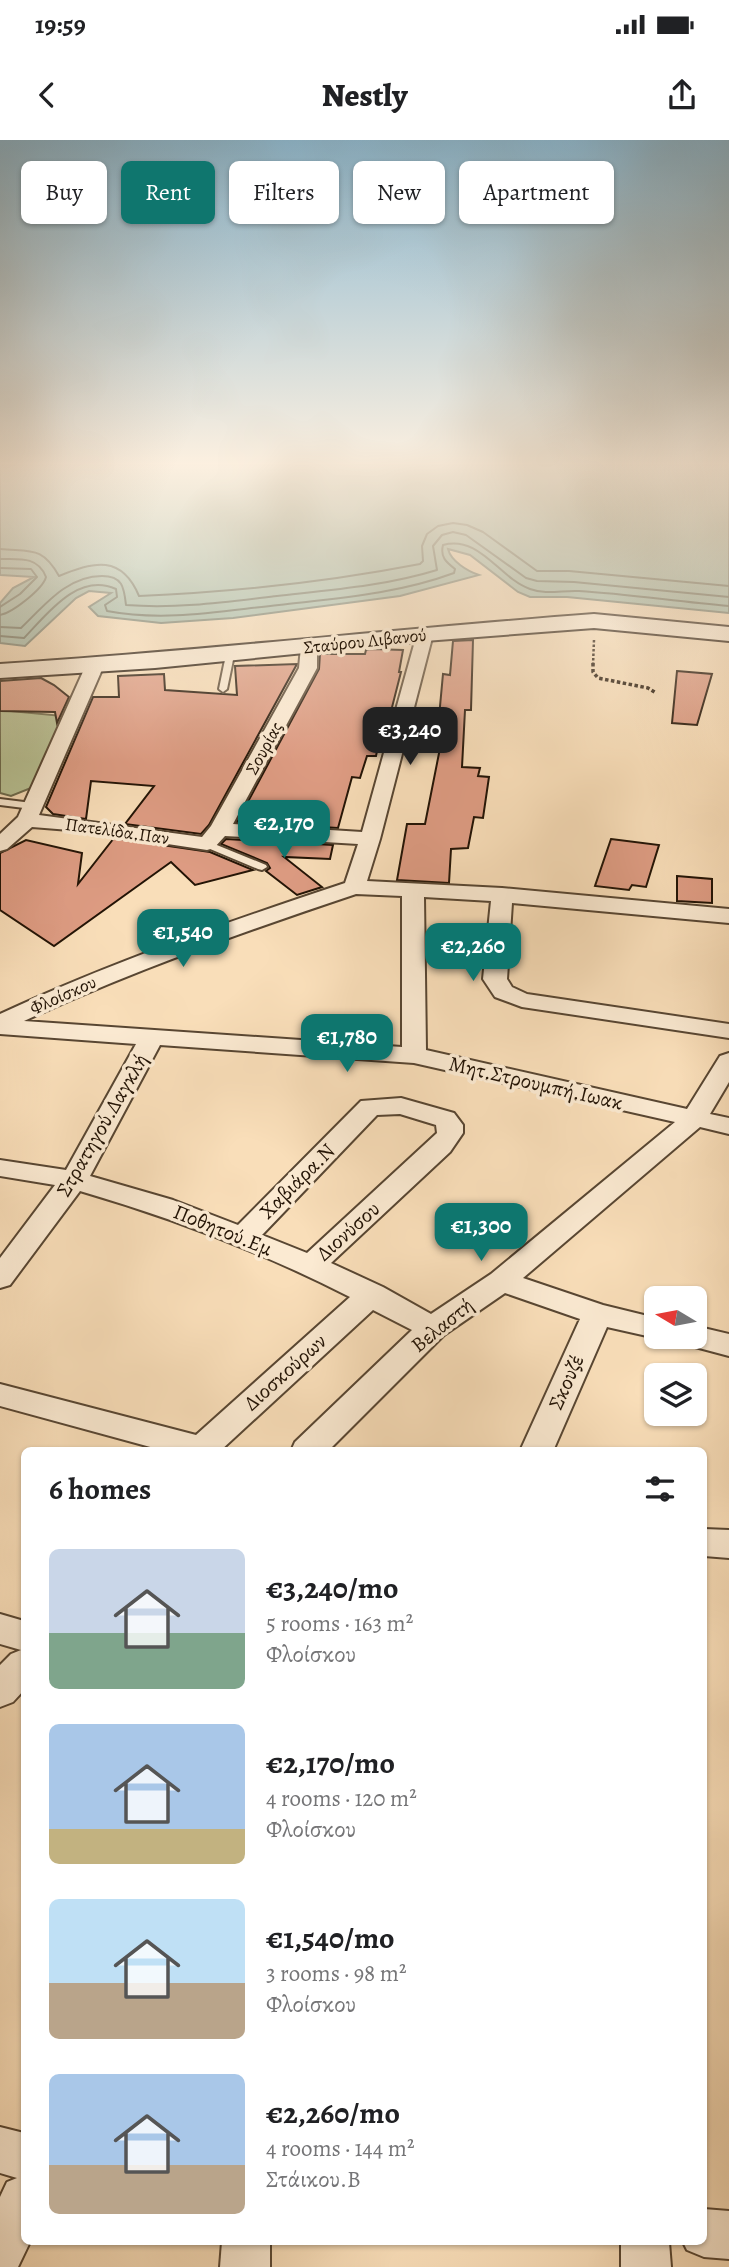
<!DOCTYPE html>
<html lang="en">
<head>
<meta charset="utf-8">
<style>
	:root { --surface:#fff; --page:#f2f2f2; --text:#202124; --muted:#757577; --accent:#0f766e }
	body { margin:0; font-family:Alegreya,serif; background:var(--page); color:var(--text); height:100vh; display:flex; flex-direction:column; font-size:26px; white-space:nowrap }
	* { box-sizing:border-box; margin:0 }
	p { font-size:23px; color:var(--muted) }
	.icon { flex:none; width:38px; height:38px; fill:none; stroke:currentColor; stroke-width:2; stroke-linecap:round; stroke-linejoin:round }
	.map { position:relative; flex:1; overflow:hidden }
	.sheet { position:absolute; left:21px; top:1307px; width:686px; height:798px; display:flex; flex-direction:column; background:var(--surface); border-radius:10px; box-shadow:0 2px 5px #0004 }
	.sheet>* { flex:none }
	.top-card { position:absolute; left:21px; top:21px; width:688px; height:63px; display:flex; gap:14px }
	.needle { width:46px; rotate:280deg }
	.controls { position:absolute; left:644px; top:1146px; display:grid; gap:14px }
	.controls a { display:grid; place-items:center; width:63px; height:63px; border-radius:10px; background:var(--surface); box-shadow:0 2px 5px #0004; font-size:35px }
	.price { position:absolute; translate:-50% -60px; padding:0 16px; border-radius:14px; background:var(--accent); color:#fff; font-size:23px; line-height:46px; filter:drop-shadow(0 2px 4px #0008) }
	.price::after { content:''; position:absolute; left:50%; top:42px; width:21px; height:16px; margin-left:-10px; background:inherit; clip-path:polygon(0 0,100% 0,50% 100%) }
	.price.on { background:#222; color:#fff }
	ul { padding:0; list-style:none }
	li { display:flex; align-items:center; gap:21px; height:175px; padding:0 28px }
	li span { display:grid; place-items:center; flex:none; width:196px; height:140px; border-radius:10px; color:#555 }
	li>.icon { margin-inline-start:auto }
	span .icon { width:84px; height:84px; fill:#fffc; stroke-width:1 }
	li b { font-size:30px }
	h2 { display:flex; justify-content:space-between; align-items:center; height:84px; padding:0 28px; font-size:30px }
	.tag { padding:0 24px; border-radius:10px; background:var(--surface); box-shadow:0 2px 5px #0004; font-size:24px; line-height:63px }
	.tag.on { background:var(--accent); color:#fff }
	.status { display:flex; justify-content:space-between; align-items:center; height:49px; padding:0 35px; background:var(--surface); direction:ltr }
	.status svg { height:19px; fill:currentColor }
	header { display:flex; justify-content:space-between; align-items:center; height:91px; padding:0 28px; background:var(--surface); font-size:32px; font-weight:800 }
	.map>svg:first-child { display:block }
	.green { fill:#b8c294; stroke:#6d6a4c; stroke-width:2 }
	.water { fill:#9ebcab; stroke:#6c7869; stroke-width:2 }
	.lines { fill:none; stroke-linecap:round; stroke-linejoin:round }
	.shore { stroke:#606858; stroke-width:2 }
	.building { fill:#de9c83; stroke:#221305; stroke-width:2 }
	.service-casing { stroke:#584632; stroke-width:4 }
	.minor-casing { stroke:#584632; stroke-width:4 }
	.secondary-casing { stroke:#221305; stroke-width:4 }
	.path-far1 { stroke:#221305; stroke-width:2.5; stroke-dasharray:2.5 2; stroke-linecap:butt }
	.path { stroke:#221305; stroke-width:3.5; stroke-dasharray:3.5 2.5; stroke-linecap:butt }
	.service { fill:#fbead2; fill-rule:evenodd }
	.minor { fill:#fbead2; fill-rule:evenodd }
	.secondary { fill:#fbead2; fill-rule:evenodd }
	.labels { text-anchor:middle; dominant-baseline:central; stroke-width:7; stroke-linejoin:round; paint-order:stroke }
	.far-street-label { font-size:18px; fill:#221305; stroke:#fbead2 }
	.street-label { font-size:21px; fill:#221305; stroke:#fbead2 }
</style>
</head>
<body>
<div class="status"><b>19:59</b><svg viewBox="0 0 49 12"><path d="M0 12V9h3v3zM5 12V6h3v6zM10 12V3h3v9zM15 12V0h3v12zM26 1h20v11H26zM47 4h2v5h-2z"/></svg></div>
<header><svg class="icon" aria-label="back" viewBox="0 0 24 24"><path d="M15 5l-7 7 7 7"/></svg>Nestly<svg class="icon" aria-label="share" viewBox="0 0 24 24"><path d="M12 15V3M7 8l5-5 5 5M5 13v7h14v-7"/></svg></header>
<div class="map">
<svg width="729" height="2127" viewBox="0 0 729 2127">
	<rect width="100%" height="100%" fill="#f9deb9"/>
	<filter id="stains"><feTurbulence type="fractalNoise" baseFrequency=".00286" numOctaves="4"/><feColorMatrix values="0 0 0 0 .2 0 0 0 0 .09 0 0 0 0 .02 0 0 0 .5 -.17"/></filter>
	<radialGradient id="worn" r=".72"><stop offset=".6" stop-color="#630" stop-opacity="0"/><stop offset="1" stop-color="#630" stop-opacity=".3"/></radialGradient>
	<path class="green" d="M0 570 63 576 31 648 11 656 0 653Z"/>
	<path class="water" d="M0 325H729V473L567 457H530L518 452 470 415 448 409C451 421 467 431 479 435L400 456 233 478 161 483 98 476 89 467 111 453 89 451 76 458 25 506 0 503V463L13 448 34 437 0 435Z"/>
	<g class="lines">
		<g class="shore">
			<path d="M0 409C31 412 42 406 59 436 94 421 122 415 139 456 234 452 327 442 420 424L423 421 422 406 427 394 438 386 453 383 467 385 483 392 537 431H569L729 446"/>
			<path d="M0 419C19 419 38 416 46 437 43 449 12 473 0 475"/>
			<path d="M0 428 31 429 37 437 20 454 0 467"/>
			<path d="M0 487 21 488C45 465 67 436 102 436 123 436 124 448 126 465 177 469 226 462 277 456 331 450 385 446 437 430L433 406 442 395 453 392 466 395 526 438 537 441 574 442 729 457"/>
			<path d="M0 496 24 498C48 473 78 432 116 449L117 457 105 465 107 471C165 482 221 471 279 465 339 458 397 454 454 433L455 429C446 422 440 417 443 405 480 395 499 438 530 449 546 455 563 450 579 451 629 454 679 462 729 466"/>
		</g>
	</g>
	<g class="building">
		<path d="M473 500 471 570H465L462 627 480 628 478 636 489 637 483 678 474 677 468 708 451 709 449 743 397 740 407 684H425L444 588H438L443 534 450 535 453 501Z"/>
		<path d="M372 509 403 510 399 532H401L388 583H383L376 616H367L360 638 352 637 338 688 237 682 319 529 320 514H365L366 510Z"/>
		<path d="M297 524 209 685 201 694 125 684 154 646 91 641 86 679 53 674 46 667 93 557H119L118 536 164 534 165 550 237 555 235 526Z"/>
		<path d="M677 531 712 534 697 585 672 583Z"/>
		<path d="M41 538 54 545 69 557 57 583 55 572 0 571V541Z"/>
		<path d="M114 698 210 712 253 730 195 745 171 722 54 806 0 770V713L26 700 82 713 78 744Z"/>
		<path d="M226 699 333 705 330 719 284 717 322 747 297 755 266 731 270 728 267 723 221 704Z"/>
		<path d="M611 699 659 705 646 747 632 745 629 750 595 746Z"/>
		<path d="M677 736 712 739V763L677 761Z"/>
	</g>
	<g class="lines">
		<defs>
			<g id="service">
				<path d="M230 512 234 515 227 549 223 552 219 549 226 515Z"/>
				<path d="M0 659 32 663 37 666 32 669 0 665Z"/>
				<path d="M207 701 266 725 267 727 262 730 258 729 203 706V702Z"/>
			</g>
			<g id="minor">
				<path d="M425 489 433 494 380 699 367 741 502 748 729 769V783L512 763 507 839 512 847 527 854 729 884V898L522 867 495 857 483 839 491 761 424 757 426 910 687 969 720 916 729 913V942L710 974 729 978V994L700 987 523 1138 603 1165 656 1178V1197H661L656 1198 607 1187 553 1311H520L580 1179 505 1153 444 1195 328 1311H291L295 1302 412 1190 373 1170 220 1311H165L0 1266V1244L196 1295 350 1157C264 1113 173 1078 80 1051L10 1145 0 1148V1118L55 1045 0 1036V1020L66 1030 136 904 0 894V874C112 822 228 782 345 743L358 704 225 696 214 708 207 710 82 691 32 687 7 709 0 711V694L18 677 86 525 95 520 104 525 39 675 202 697 211 686 299 528 301 507 309 502 317 507V528L233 684 362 692 417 494ZM356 754 402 756V907L24 881C132 831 243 792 356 754ZM160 905 414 923 675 982 491 1134 431 1174 383 1147 331 1123 450 1012 463 993V985L454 973 401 958 361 961 238 1085 173 1060 90 1036ZM400 974 436 985 437 993 307 1113 262 1095 377 975Z"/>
				<path d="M695 1186 729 1194V1216L684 1204 680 1197H695Z"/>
				<path d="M704 1389 729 1390V1418L704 1416Z"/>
				<path d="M0 1474 24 1481V1550L13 1562 0 1567V1525L11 1514 21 1510 0 1504Z"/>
				<path d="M0 1987 24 1993V2102H30L18 2127H0V2057L7 2042 17 2038 0 2033Z"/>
				<path d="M704 2069 729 2071V2119L704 2117 687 2110 683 2102H704Z"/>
				<path d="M222 2102H270V2127H220Z"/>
				<path d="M621 2102H669L671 2127H621Z"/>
			</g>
			<path id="secondary" d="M594 474 729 487V501L594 488 425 501 155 528 0 538V524C198 511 396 489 594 474Z"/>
		</defs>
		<use href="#service" class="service-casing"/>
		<use href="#minor" class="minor-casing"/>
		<use href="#secondary" class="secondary-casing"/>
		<path class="path-far1" d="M593 525 594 500"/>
		<path class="path" d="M593 523V532L598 538 648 548 656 553"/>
		<use href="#service" class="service"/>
		<use href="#minor" class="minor"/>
		<use href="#secondary" class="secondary"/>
	</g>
	<linearGradient id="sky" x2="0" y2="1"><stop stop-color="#8ab7d0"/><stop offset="0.52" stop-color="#fcf0e0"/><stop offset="1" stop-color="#fcf0e0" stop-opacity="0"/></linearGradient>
	<rect width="729" height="623" fill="url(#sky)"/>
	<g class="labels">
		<g class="far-street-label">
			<text transform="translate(365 501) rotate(-6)">Σταύρου Λιβανού</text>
			<text transform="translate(264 608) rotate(-61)">Σουρίας</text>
			<text transform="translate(117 691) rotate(8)">Πατελίδα.Παν</text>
			<text transform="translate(63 855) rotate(-24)">Φλοίσκου</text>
		</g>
		<g class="street-label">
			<text transform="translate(536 943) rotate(13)">Μητ.Στρουμπή.Ιωακ</text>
			<text transform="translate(102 985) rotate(-60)">Στρατηγού.Δαγκλή</text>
			<text transform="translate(297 1041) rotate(-45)">Χαβιάρα.Ν</text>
			<text transform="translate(223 1090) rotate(22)">Ποθητού.Εμ</text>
			<text transform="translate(348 1091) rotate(-42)">Διονύσου</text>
			<text transform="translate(442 1185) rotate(-39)">Βελαστή</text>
			<text transform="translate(285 1232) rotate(-42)">Διοσκούρων</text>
			<text transform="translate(566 1242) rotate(-66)">Σκουζέ</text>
		</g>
	</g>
	<rect width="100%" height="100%" filter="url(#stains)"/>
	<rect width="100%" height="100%" fill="url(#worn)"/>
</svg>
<div class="controls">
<a><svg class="needle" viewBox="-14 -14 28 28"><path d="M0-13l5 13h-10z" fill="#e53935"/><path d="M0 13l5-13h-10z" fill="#757577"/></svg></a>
<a><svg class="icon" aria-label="layers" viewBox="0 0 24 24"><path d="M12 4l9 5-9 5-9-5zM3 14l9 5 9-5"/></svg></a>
</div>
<b class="price on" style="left:410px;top:627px">€3,240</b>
<b class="price" style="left:284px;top:720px">€2,170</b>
<b class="price" style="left:183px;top:829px">€1,540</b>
<b class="price" style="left:473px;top:843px">€2,260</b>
<b class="price" style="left:347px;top:934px">€1,780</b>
<b class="price" style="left:481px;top:1123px">€1,300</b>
<div class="top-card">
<a class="tag">Buy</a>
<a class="tag on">Rent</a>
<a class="tag">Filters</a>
<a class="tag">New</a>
<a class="tag">Apartment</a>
</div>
<section class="sheet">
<h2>6 homes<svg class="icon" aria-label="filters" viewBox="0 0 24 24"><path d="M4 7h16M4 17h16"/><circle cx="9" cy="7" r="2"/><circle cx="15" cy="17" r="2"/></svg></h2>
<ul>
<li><span style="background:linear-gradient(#c9d6e8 60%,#7fa58c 0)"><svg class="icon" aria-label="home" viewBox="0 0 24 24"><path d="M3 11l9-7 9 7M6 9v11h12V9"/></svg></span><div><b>€3,240/mo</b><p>5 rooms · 163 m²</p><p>Φλοίσκου</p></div></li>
<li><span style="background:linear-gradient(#a9c7e8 75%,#c2b280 0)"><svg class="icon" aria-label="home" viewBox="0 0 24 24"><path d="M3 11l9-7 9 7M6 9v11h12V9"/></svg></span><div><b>€2,170/mo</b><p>4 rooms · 120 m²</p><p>Φλοίσκου</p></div></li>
<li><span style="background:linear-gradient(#bfe0f5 60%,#b9a48a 0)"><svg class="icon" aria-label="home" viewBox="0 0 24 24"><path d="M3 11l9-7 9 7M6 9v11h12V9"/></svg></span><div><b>€1,540/mo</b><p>3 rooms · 98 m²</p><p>Φλοίσκου</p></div></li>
<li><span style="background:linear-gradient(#a9c7e8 65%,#b9a48a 0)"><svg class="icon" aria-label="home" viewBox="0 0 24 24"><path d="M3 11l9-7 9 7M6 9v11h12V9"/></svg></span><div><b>€2,260/mo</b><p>4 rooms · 144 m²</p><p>Στάικου.Β</p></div></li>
</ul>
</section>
</div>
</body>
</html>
